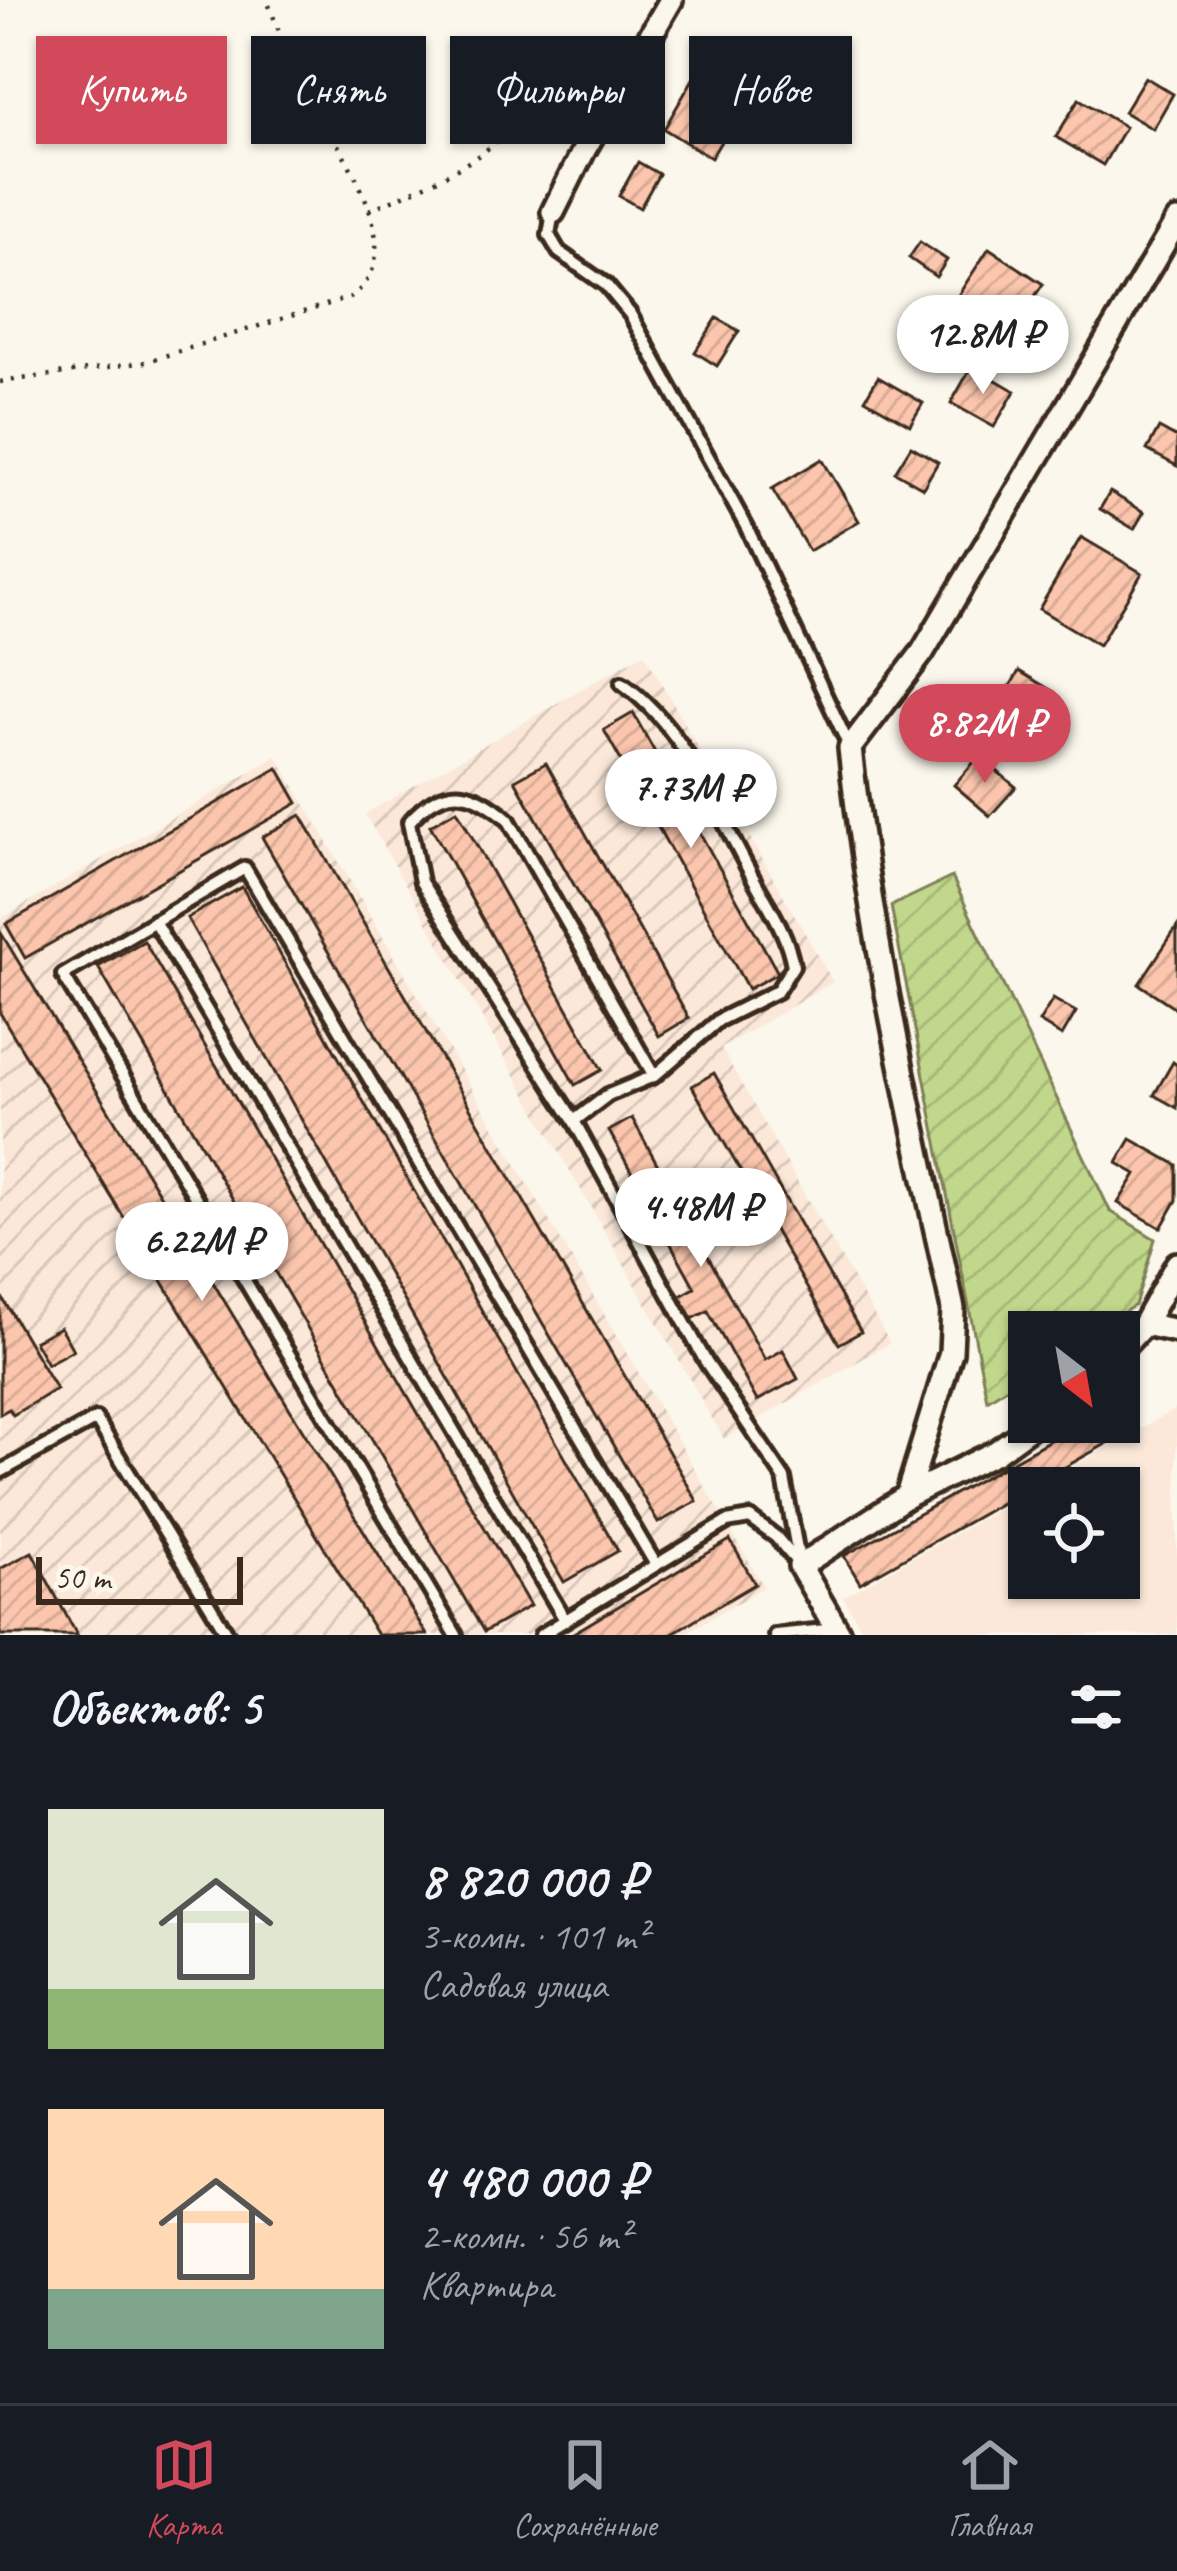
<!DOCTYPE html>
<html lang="ru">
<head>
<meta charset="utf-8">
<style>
	:root { --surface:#171b24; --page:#242831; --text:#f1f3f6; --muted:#9ea1a6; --line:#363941; --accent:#d1495b }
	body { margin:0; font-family:Caveat,sans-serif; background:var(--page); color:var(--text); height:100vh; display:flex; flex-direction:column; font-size:45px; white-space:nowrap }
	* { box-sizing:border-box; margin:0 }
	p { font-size:39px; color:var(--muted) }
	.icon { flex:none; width:66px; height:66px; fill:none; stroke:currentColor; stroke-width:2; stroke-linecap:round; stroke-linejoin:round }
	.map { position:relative; height:1635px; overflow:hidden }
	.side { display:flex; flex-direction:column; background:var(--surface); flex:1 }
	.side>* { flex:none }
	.top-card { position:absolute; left:36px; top:36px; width:1107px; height:108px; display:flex; gap:24px }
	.needle { width:78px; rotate:149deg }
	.fabs { position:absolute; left:1008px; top:1311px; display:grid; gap:24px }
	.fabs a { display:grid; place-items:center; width:132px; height:132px; border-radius:0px; background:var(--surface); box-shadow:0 3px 9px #0004; font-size:60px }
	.scale { position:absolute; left:36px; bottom:30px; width:207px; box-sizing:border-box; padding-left:12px; border:6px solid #3b2a1e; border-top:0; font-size:33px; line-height:42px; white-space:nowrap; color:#3b2a1e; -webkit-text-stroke:9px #fbf7ec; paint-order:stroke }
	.price { position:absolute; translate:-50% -102px; padding:0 27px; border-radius:42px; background:#fff; color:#222; font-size:39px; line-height:78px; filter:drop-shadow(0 3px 6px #0008) }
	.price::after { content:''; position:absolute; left:50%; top:72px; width:36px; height:27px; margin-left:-18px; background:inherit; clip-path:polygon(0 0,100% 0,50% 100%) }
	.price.active { background:var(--accent); color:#fff }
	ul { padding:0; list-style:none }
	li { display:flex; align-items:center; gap:36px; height:300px; padding:0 48px }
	li span { display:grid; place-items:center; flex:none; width:336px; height:240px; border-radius:0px; color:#555 }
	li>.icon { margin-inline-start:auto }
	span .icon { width:144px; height:144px; fill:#fffc; stroke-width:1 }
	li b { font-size:51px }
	h2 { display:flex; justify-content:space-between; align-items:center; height:144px; padding:0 48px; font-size:51px }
	.tag { padding:0 42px; border-radius:0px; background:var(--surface); box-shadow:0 3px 9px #0004; font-size:42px; line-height:108px }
	.tag.active { background:var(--accent); color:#fff }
	.dock { display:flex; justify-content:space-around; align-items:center; height:168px; border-top:3px solid var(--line); background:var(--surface); font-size:33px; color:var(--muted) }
	.dock a { display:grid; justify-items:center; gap:6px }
	.dock .active { color:var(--accent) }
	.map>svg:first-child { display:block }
	.built { fill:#fbe8d9 }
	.industrial { fill:url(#industrial-furrows) }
	.garden { fill:url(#garden-furrows); stroke:#7e8055; stroke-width:3 }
	.building { fill:url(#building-hatch); stroke:#3b2a1e; stroke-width:3 }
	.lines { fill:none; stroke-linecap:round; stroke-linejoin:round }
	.service-casing { stroke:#3b2a1e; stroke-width:20 }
	.minor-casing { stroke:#3b2a1e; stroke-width:30 }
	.path { stroke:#3b2a1e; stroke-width:4.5; stroke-dasharray:3 9; stroke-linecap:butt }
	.service { stroke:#fbf7ec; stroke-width:10 }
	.minor { stroke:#fbf7ec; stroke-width:21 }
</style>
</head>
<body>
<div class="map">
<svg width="1177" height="1635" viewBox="0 0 1177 1635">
	<defs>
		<pattern id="industrial-furrows" width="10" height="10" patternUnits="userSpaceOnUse" patternTransform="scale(3)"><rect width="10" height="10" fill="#fbe8d9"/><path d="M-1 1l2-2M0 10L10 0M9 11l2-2" fill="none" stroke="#d8c7ba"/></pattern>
		<pattern id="garden-furrows" width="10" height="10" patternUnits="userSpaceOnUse" patternTransform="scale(3)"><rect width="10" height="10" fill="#c1d78c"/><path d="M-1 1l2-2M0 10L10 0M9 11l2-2" fill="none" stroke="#a7b978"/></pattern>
		<pattern id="building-hatch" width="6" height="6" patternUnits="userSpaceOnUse" patternTransform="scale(3)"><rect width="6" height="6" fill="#fbc6ad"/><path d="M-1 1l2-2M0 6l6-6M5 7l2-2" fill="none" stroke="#d8aa94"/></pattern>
	</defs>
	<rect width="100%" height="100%" fill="#fbf7ec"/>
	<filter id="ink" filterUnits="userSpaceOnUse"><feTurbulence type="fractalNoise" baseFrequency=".00833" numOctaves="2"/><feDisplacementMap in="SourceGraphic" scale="24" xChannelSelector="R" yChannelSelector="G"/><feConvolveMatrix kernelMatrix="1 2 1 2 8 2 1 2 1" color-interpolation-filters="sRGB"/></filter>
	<g filter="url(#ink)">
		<path class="built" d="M1177 1408V1635H866L843 1597 1029 1492V1578H1119V1488H1035Z"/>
		<g class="industrial">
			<path d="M644 653 833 982 721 1048 890 1343 724 1439 365 814Z"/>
			<path d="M277 756 764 1587 682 1635H0V919Z"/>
		</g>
		<path class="garden" d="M952 877 1110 1211 1155 1239 1135 1305 1093 1332H1029V1373L987 1400 891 906Z"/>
		<g class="building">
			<path d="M1145 77 1173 94 1153 129 1124 112Z"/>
			<path d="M693 79 724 98 715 113 732 123 711 158 664 129Z"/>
			<path d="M1079 99 1125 127 1103 165 1056 137Z"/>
			<path d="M638 162 659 174 640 208 619 196Z"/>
			<path d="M920 242 947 260 936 277 909 258Z"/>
			<path d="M989 248 1043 284 1007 338 953 303Z"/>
			<path d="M717 318 739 331 717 366 695 352Z"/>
			<path d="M972 366 1015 391 994 427 951 403Z"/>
			<path d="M878 377 923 403 910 425 865 399Z"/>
			<path d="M1159 428 1177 438V466L1147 450Z"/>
			<path d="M911 446 938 462 923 488 895 472Z"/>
			<path d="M822 459 859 521 809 551 772 489Z"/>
			<path d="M1110 492 1144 512 1134 529 1100 509Z"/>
			<path d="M1081 537 1142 573 1099 645 1039 609Z"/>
			<path d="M1019 671 1054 692 1040 716 1005 695Z"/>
			<path d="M633 713 778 973 748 989 604 730Z"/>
			<path d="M979 756 1016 787 990 816 954 785Z"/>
			<path d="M546 763 689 1018 659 1036 515 780Z"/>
			<path d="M278 768 298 803 25 958 6 924Z"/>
			<path d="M457 810 602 1070 575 1085 430 825Z"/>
			<path d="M301 815 697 1501 658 1523 262 837Z"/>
			<path d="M242 887 618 1551 564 1582 187 918Z"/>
			<path d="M1177 927V1009L1139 984Z"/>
			<path d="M1 933 427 1635H377L0 1013Z"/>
			<path d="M144 941 530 1606 484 1632 98 967Z"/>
			<path d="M1053 999 1076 1012 1062 1036 1039 1022Z"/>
			<path d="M1173 1062 1177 1065V1108L1154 1095Z"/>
			<path d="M714 1073 861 1332 839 1344 692 1086Z"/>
			<path d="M632 1118 765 1360 783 1350 798 1379 757 1401 708 1311 692 1319 680 1296 695 1288 609 1131Z"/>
			<path d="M1131 1139 1177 1165V1200L1161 1228 1118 1203 1136 1174 1117 1163Z"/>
			<path d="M0 1294 56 1389 13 1415 9 1409 0 1414Z"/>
			<path d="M60 1327 73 1350 47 1364 34 1341Z"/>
			<path d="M1120 1400 1136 1427 860 1583 844 1556 1082 1422H1119Z"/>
			<path d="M730 1540 755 1584 669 1635H570Z"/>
			<path d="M32 1552 77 1635H0V1569Z"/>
		</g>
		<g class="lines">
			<defs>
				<g id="service">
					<path d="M553 212 549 235 559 252 606 285 630 314 747 528 850 748"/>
					<path d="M154 921 565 1620"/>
					<path d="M654 1076 508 819C471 787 444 782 409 822L421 882 574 1121 706 1362 784 1478 800 1566"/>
					<path d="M574 1121 608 1095 654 1076 719 1020 777 991 793 966C787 931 768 906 751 874 713 805 688 731 622 683"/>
					<path d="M0 1472 96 1419 228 1635"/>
					<path d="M456 1635 63 975 245 868 656 1565"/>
					<path d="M541 1635 727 1522 750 1518 776 1537 798 1563"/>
					<path d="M775 1635 836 1629"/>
				</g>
				<g id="minor">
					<path d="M553 212 584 150 671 0"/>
					<path d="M1144 1324 1177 1331"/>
					<path d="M1119 1351 1144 1324 1177 1264"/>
					<path d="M907 1496 996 1452 1037 1422"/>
					<path d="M840 1635 800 1566 907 1496 951 1352 953 1309C913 1123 870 937 850 748L922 653 1177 221"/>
				</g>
			</defs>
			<use href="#service" class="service-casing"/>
			<use href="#minor" class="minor-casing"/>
			<g class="path">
				<path d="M369 210C417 189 472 168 509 130 531 107 546 78 569 56L603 52 611 56"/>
				<path d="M0 382 145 362 351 297C419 248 331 140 304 87 290 60 278 29 267 0"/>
			</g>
			<use href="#service" class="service"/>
			<use href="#minor" class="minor"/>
		</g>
	</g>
</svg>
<div class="fabs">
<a><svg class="needle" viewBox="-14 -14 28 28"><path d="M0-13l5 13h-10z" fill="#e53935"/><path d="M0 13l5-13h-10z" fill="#9ea1a6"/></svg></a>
<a><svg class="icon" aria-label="locate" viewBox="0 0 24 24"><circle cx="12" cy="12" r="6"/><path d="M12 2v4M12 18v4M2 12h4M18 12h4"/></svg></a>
</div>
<div class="scale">50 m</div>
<b class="price" style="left:983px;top:397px">12.8M ₽</b>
<b class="price active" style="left:985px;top:786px">8.82M ₽</b>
<b class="price" style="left:691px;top:851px">7.73M ₽</b>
<b class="price" style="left:701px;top:1270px">4.48M ₽</b>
<b class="price" style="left:202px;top:1304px">6.22M ₽</b>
<div class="top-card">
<a class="tag active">Купить</a>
<a class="tag">Снять</a>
<a class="tag">Фильтры</a>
<a class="tag">Новое</a>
</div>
</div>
<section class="side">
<h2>Объектов: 5<svg class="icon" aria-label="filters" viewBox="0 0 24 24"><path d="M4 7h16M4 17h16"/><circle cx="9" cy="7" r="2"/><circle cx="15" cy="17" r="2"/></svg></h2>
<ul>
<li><span style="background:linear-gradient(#dfe7d0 75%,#8fb573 0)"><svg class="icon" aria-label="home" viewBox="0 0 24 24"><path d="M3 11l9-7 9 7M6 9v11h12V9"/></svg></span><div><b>8 820 000 ₽</b><p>3-комн. · 101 m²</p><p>Садовая улица</p></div></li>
<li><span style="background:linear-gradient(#ffd9b3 75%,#7fa58c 0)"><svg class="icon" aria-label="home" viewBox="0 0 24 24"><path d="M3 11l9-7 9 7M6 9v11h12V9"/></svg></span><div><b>4 480 000 ₽</b><p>2-комн. · 56 m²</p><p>Квартира</p></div></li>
</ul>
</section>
<nav class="dock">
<a class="active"><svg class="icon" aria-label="map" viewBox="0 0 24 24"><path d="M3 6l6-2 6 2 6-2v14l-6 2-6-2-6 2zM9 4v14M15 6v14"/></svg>Карта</a>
<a><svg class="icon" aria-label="saved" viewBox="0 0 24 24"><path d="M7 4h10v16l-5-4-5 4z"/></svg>Сохранённые</a>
<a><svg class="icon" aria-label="home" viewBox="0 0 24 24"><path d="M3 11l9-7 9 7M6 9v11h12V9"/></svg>Главная</a>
</nav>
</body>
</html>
